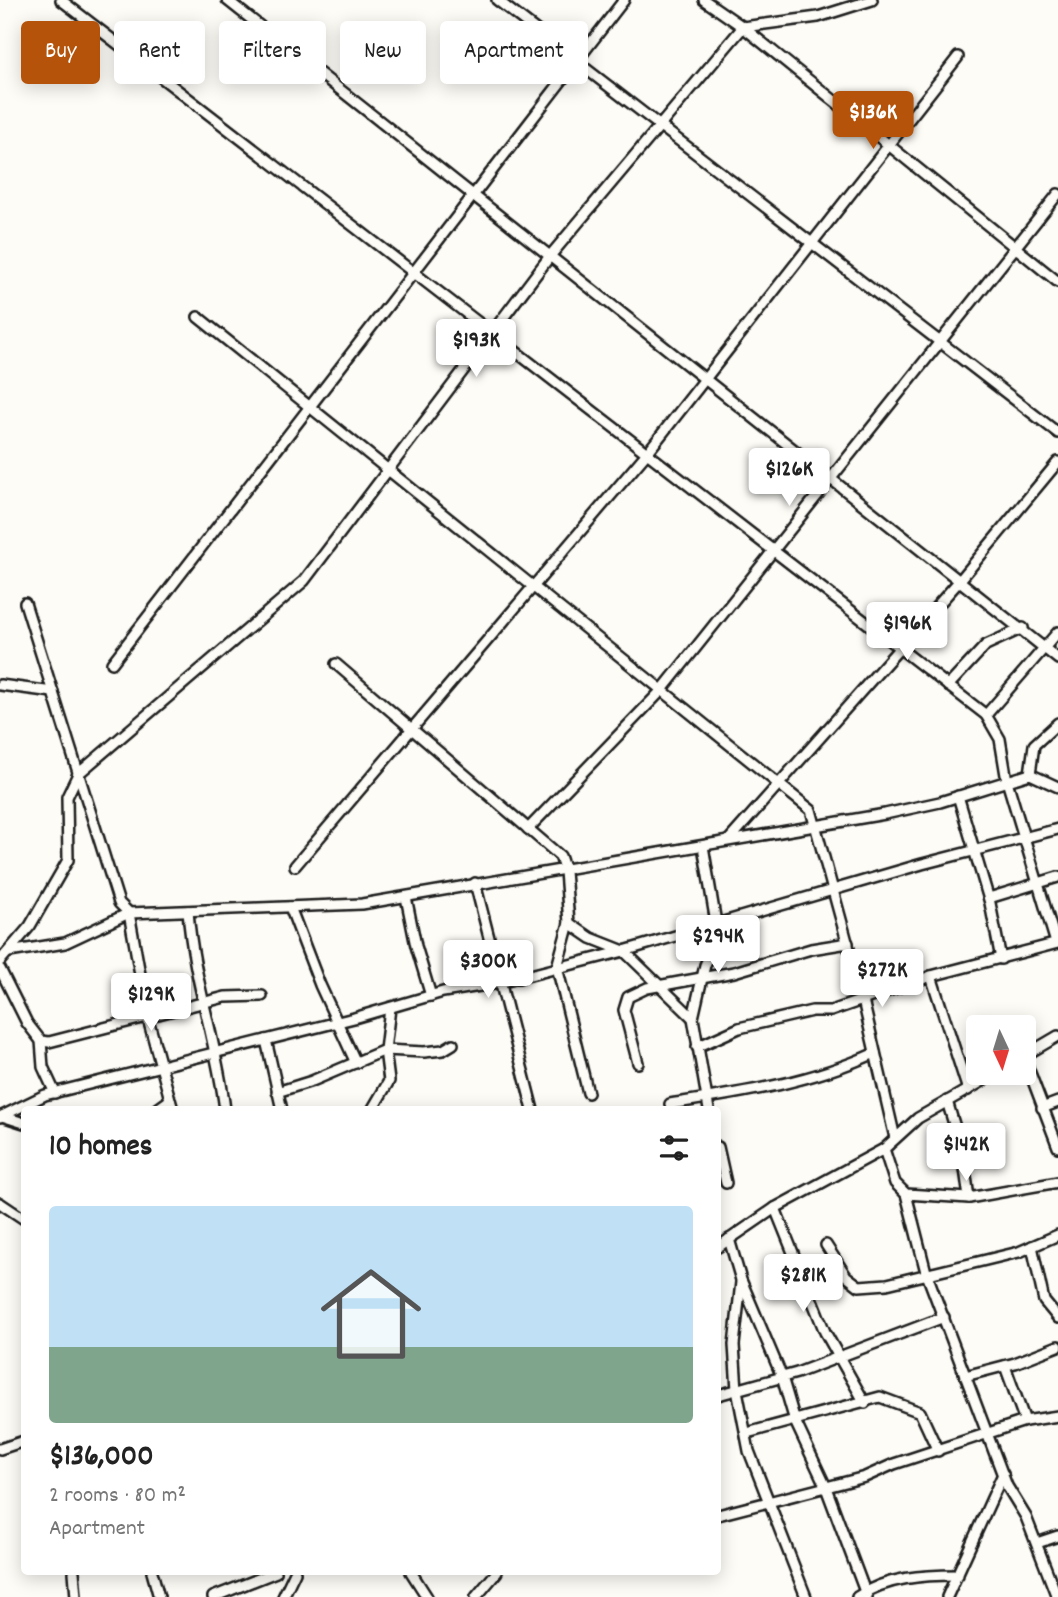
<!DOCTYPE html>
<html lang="en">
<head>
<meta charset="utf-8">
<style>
	:root { --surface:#fff; --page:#f2f2f2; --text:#222; --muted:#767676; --accent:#b45309 }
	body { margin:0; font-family:Dekko,sans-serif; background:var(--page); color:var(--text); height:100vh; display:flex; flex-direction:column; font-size:26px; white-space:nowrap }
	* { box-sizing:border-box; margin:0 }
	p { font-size:23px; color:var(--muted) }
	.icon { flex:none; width:38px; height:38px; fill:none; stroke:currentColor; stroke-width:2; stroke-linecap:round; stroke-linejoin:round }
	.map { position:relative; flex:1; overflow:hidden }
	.sheet { position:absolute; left:21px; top:1106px; width:700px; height:469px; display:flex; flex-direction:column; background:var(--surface); border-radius:7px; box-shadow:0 4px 18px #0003 }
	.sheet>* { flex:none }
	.top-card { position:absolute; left:21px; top:21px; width:700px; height:63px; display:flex; gap:14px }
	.needle { width:46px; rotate:176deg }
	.controls { position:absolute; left:966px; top:1015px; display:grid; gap:14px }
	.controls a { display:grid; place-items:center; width:70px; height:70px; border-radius:7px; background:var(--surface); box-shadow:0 4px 18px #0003; font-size:35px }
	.price { position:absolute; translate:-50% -60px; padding:0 16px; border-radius:7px; background:#fff; color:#222; font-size:23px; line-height:46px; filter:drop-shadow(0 2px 4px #0008) }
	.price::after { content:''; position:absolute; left:50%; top:42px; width:21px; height:16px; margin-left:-10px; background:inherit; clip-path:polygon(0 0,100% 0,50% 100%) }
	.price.selected { background:var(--accent); color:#fff }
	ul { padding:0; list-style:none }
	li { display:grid; align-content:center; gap:14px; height:371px; padding:0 28px }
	li span { display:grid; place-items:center; height:217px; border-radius:7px; color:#555 }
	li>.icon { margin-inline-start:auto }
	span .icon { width:126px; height:126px; fill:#fffc; stroke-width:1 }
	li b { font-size:30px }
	h2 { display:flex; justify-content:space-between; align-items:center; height:84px; padding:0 28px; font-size:30px }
	.tag { padding:0 24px; border-radius:7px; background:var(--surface); box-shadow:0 4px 18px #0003; font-size:24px; line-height:63px }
	.tag.selected { background:var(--accent); color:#fff }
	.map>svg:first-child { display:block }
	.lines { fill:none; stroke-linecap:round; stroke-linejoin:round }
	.minor-casing { stroke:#1c1c1c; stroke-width:14 }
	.minor { stroke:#fdfcf7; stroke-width:9 }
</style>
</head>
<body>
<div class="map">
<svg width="1058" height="1597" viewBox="0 0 1058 1597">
	<rect width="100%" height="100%" fill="#fdfcf7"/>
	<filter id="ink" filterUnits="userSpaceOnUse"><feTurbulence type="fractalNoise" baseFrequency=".0143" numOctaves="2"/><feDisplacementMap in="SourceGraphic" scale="14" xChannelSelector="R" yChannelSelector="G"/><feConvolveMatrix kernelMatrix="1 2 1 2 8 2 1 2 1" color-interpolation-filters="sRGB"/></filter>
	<g filter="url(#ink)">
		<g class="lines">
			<defs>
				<g id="minor">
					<path d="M61 0 986 715 1000 739 1007 781 1056 943"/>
					<path d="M227 0 1058 659"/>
					<path d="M497 0 1058 433"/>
					<path d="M704 0 743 27 1058 282"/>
					<path d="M198 317 811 810 863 1000 895 1138"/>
					<path d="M25 603 119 903 129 913 362 904 885 814 940 802 1030 774 1058 787"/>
					<path d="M112 663 624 0"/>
					<path d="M336 664 560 856 565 871 569 923 557 967 588 1093"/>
					<path d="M0 685 53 692"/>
					<path d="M948 686 986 645 1023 628"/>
					<path d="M986 715 1058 632"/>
					<path d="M1030 774 1034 745 1058 723"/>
					<path d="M958 796 990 903 1001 959"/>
					<path d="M528 829 662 690 1058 194"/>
					<path d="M729 840 961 579 1058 462"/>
					<path d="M703 846 716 923V941L705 965 693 1018 709 1110"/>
					<path d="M295 866 647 453 958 57"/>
					<path d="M475 883 533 1110"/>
					<path d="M406 897 416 946 431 996"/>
					<path d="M989 898 1058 877"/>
					<path d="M290 907 320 985 356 1063"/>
					<path d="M188 911C193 979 217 1042 225 1110"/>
					<path d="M569 923 591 938 624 951 693 1018"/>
					<path d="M9 952 65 943 129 913 148 1019 173 1110"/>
					<path d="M0 961 30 926 68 860 67 797 78 774 304 581 550 256 743 27 818 17 872 0"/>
					<path d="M0 969 27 1023 41 1041 43 1067 55 1093"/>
					<path d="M931 976 968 1090"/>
					<path d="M266 1040 282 1110"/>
					<path d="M41 1041 49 1042 225 997 262 996"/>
					<path d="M697 1047 739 1028 812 1011H831L931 976 1058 943"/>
					<path d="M1024 1056 1058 1036"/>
					<path d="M1024 1057 1058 1147"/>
					<path d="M638 1063 624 1010 628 997 647 988 734 972 811 949 848 943"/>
					<path d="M277 1092 312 1081 385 1050 424 1052 443 1050 453 1044"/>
					<path d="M947 1101 963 1154 969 1198"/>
					<path d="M670 1104C740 1093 810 1083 875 1053"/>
					<path d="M1042 1108 1058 1102"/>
					<path d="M156 1110 170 1100"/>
					<path d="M372 1110 389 1081 385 1050 390 1008"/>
					<path d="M2 1116 24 1123"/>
					<path d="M0 1117 45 1095 354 1018 443 992 499 983 624 951 922 864 1058 829"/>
					<path d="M718 1147 726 1183"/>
					<path d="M884 1149 895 1183 906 1194 969 1198 1058 1182"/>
					<path d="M906 1194 926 1272 1007 1486 1026 1517 1057 1597"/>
					<path d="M0 1203 24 1219"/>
					<path d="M775 1208 825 1332 865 1403"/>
					<path d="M729 1239 741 1280 782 1377 795 1421 825 1485 867 1597"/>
					<path d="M826 1245 846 1276 859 1286 887 1284 1019 1252 1058 1235"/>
					<path d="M1032 1246 1044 1301 1058 1318"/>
					<path d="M718 1247 775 1208 884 1149 918 1118 997 1073"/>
					<path d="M741 1282 734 1345 737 1390 749 1451 806 1597"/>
					<path d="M1005 1366 1025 1421"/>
					<path d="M965 1376 1015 1363 1058 1346"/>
					<path d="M718 1395 797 1373 944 1317"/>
					<path d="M747 1433 880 1397 920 1412 938 1451"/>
					<path d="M0 1449 24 1441"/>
					<path d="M718 1515 865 1477 894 1464 1025 1421 1058 1416"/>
					<path d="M1037 1543 1058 1536"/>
					<path d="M74 1572 76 1597"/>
					<path d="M152 1572 159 1597"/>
					<path d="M411 1572 427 1597"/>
					<path d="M213 1597 276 1572"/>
					<path d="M283 1597 295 1572"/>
					<path d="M476 1597 497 1572"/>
					<path d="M857 1597C887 1577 923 1575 958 1575"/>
					<path d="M947 1597 1003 1474"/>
				</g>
			</defs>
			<use href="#minor" class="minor-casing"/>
			<use href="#minor" class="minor"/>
		</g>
	</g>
</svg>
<div class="controls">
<a><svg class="needle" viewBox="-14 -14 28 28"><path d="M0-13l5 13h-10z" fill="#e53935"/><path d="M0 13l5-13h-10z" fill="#767676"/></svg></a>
</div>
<b class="price selected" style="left:873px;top:151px">$136K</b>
<b class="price" style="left:476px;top:379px">$193K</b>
<b class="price" style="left:789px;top:508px">$126K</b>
<b class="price" style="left:907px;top:662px">$196K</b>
<b class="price" style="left:718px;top:975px">$294K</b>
<b class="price" style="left:488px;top:1000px">$300K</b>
<b class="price" style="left:882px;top:1009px">$272K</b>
<b class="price" style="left:151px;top:1033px">$129K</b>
<b class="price" style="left:966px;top:1183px">$142K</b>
<b class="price" style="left:803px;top:1314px">$281K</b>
<div class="top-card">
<a class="tag selected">Buy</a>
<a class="tag">Rent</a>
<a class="tag">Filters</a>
<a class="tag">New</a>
<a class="tag">Apartment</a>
</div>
<section class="sheet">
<h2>10 homes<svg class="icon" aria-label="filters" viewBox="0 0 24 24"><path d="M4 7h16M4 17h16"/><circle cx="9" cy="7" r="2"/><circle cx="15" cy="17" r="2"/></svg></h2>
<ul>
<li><span style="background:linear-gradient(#bfe0f5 65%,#7fa58c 0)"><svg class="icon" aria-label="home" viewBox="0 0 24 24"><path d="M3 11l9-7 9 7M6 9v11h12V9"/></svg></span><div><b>$136,000</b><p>2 rooms · 80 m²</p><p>Apartment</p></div></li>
</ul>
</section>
</div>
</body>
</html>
